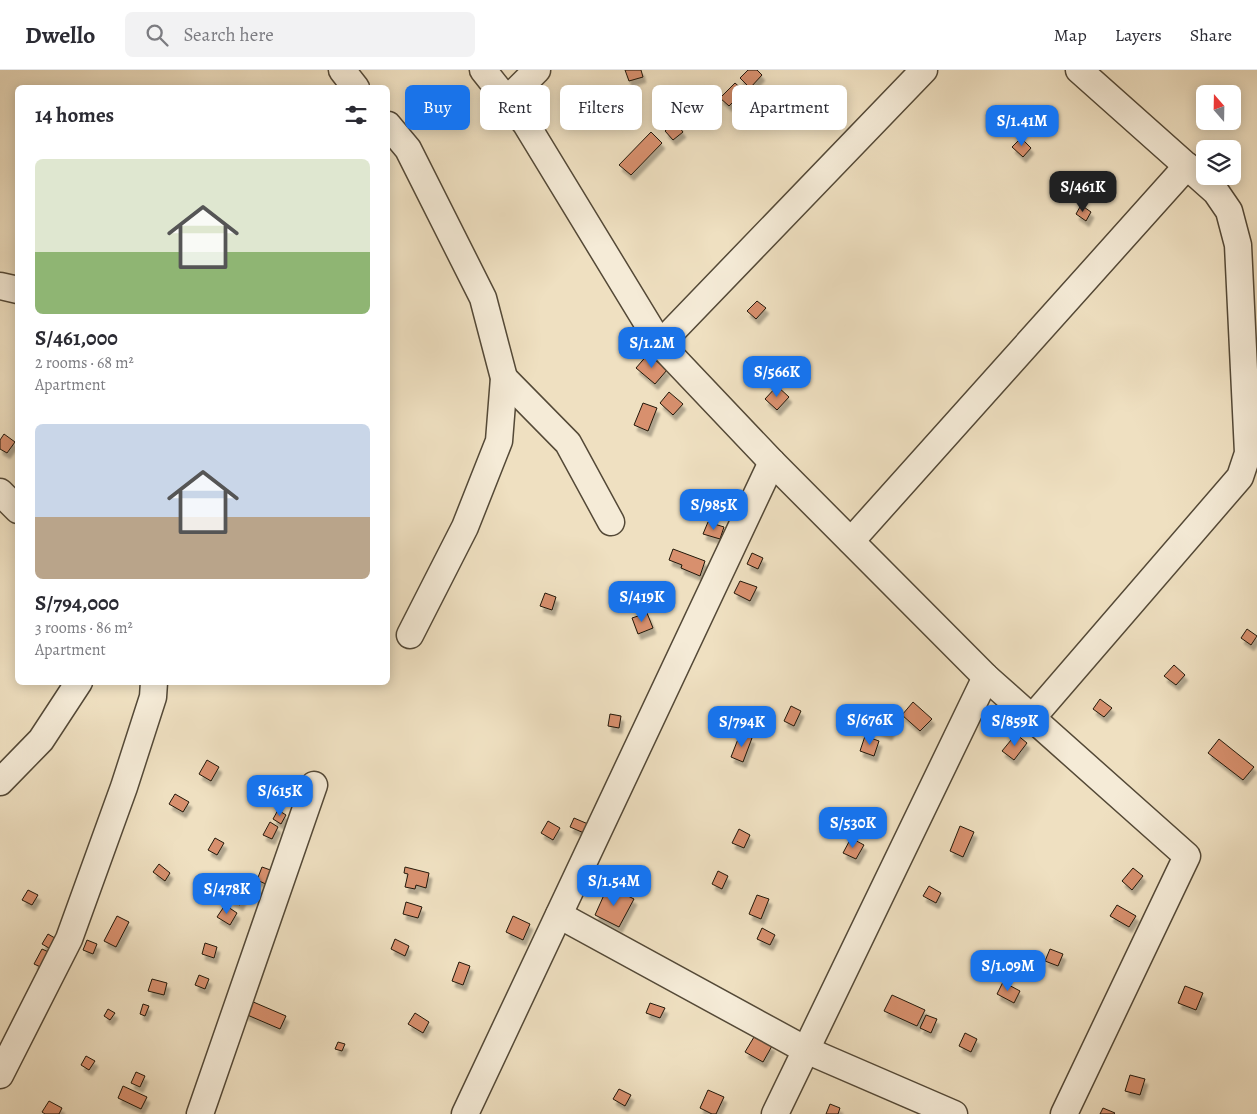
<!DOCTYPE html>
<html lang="en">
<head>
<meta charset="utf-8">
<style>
	:root { --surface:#fff; --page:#f2f2f3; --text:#2b2b33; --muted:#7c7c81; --line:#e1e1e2; --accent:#1a73e8 }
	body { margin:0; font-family:Alegreya,serif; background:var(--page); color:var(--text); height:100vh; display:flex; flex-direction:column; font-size:19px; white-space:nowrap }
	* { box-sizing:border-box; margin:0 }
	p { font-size:16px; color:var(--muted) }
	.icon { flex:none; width:28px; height:28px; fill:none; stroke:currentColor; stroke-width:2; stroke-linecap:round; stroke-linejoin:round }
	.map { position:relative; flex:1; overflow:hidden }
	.side { position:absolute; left:15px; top:15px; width:375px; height:600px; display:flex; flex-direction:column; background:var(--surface); border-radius:8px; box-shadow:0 2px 12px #0003 }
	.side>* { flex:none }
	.banner { position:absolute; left:405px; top:15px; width:475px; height:45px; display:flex; gap:10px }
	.needle { width:32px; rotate:340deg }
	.controls { position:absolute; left:1196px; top:15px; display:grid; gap:10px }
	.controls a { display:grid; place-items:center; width:45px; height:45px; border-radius:8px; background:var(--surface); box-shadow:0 2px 12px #0003; font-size:25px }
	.price { position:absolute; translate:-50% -42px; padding:0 11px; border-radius:10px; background:var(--accent); color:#fff; font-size:16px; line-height:32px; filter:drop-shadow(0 1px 2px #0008) }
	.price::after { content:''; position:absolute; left:50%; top:30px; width:15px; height:11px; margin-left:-8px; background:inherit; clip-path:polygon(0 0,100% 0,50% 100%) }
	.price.current { background:#222; color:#fff }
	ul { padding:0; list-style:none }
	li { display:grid; align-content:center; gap:10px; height:265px; padding:0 20px }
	li span { display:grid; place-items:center; height:155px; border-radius:8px; color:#555 }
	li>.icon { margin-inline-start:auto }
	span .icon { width:90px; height:90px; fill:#fffc; stroke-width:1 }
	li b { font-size:21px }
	h2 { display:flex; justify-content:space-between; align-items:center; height:60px; padding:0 20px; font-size:21px }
	.pill { padding:0 18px; border-radius:8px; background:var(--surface); box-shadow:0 2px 12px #0003; font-size:18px; line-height:45px }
	.pill.current { background:var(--accent); color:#fff }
	header { display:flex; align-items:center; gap:30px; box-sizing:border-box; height:70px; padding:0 25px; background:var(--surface); border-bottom:1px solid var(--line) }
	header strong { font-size:24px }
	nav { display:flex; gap:28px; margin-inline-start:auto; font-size:18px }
	.search { width:350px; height:45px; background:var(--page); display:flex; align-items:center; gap:12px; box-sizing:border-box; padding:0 18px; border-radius:8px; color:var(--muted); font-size:19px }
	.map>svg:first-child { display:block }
	.building { fill:#d8906e; stroke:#211709; filter:url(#shadow) }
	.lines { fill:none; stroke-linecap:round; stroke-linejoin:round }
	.street-casing { stroke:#544937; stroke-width:29 }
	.street { stroke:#f5ebd7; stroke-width:26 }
</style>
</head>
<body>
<header>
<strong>Dwello</strong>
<div class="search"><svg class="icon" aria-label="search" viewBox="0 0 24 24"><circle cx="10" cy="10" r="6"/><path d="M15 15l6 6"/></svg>Search here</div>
<nav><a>Map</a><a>Layers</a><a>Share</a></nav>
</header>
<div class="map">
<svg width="1257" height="1044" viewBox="0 0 1257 1044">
	<defs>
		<filter id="shadow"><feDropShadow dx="3" dy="5.5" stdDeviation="1" flood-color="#0004"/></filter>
	</defs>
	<rect width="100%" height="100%" fill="#efe0c1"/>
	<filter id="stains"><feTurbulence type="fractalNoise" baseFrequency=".004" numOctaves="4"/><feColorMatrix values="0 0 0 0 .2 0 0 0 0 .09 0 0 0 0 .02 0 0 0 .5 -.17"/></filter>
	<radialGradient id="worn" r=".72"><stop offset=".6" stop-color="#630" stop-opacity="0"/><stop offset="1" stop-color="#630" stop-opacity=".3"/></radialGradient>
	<g class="building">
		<path d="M625 0H641L643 7 629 11Z"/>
		<path d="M748 0H757L762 5 750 18 740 8Z"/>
		<path d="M735 13 744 21 729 36 720 28Z"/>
		<path d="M675 52 683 62 673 70 665 61Z"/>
		<path d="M651 62 662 73 631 105 619 95Z"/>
		<path d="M1021 68 1031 78 1023 87 1012 77Z"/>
		<path d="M1081 135 1091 142 1086 151 1076 144Z"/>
		<path d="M757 231 766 238 756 249 747 241Z"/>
		<path d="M648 284 667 300 655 314 636 298Z"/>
		<path d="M777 316 789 327 777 340 765 329Z"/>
		<path d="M669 322 683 334 673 345 660 333Z"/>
		<path d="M643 333 657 338 648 361 634 355Z"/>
		<path d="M4 364 15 372 7 383 0 379V370Z"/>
		<path d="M708 452 724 457 720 469 703 464Z"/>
		<path d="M673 479 705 491 700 506 681 498 682 495 669 490Z"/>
		<path d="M752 483 763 488 758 499 747 494Z"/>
		<path d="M740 511 757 517 750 531 734 523Z"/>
		<path d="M545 523 556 527 552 540 540 536Z"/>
		<path d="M647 543 653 558 638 564 632 548Z"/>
		<path d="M1247 559 1257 566 1251 575 1241 568Z"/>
		<path d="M1174 595 1185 605 1176 615 1164 606Z"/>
		<path d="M1100 629 1112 638 1104 647 1093 639Z"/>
		<path d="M913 632 932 649 920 661 902 645Z"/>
		<path d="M791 636 801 641 794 656 784 651Z"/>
		<path d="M871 637 897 648 889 665 864 654Z"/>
		<path d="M610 644 621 646 619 658 608 656Z"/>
		<path d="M740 664 752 668 743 692 731 687Z"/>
		<path d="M1016 664 1027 673 1014 690 1002 681Z"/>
		<path d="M865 666 879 671 874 686 860 681Z"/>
		<path d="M1219 669 1254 697 1243 710 1208 683Z"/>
		<path d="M207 690 219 697 211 711 199 704Z"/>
		<path d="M175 724 189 732 183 742 169 734Z"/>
		<path d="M278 740 286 745 281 754 273 749Z"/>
		<path d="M574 748 588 754 584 763 570 757Z"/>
		<path d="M548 751 560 758 553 770 541 763Z"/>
		<path d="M270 752 278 757 272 769 263 765Z"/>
		<path d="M960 756 974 762 963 787 950 781Z"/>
		<path d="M739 759 750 765 744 778 732 773Z"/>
		<path d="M215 768 224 773 217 785 208 780Z"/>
		<path d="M851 768 864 775 856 789 843 783Z"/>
		<path d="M159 794 170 803 165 811 153 802Z"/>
		<path d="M262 797 276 802 270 816 257 810Z"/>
		<path d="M405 797 429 803 426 818 416 815 415 819 405 817 408 804 404 803Z"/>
		<path d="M1133 798 1143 806 1132 820 1122 811Z"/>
		<path d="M718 801 728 806 722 819 712 814Z"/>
		<path d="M608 816 634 829 619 857 595 845Z"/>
		<path d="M929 816 941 823 936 833 923 826Z"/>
		<path d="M28 820 38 825 32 835 22 830Z"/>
		<path d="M236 820 245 825 240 835 230 830Z"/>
		<path d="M757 825 769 829 761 849 749 844Z"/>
		<path d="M406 832 422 837 418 848 403 844Z"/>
		<path d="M225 835 237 843 230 855 217 847Z"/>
		<path d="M1117 835 1136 846 1129 857 1110 846Z"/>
		<path d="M117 846 129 852 116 877 104 871Z"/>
		<path d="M513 846 530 854 523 870 506 862Z"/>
		<path d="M762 858 775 865 770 875 757 869Z"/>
		<path d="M48 864 60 871 54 881 42 874Z"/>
		<path d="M395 869 409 876 405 886 391 879Z"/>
		<path d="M87 870 97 874 93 884 83 880Z"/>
		<path d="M205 873 217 877 214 888 202 884Z"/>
		<path d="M42 879 53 884 45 899 34 894Z"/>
		<path d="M1050 879 1063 884 1058 896 1045 891Z"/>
		<path d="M459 892 470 896 463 915 452 911Z"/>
		<path d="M199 905 209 909 205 919 195 915Z"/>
		<path d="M152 909 167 913 164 925 148 921Z"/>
		<path d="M1003 912 1020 921 1014 933 997 924Z"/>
		<path d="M1185 916 1203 923 1196 940 1178 933Z"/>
		<path d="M892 925 925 940 917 956 884 941Z"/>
		<path d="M251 931 286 946 280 959 245 944Z"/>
		<path d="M650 933 665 938 660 948 646 943Z"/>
		<path d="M143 934 149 936 145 946 140 944Z"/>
		<path d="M108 939 115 943 110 950 104 946Z"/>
		<path d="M415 943 429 952 423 963 408 954Z"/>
		<path d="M926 945 937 949 931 963 920 958Z"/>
		<path d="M965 963 977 969 971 982 959 976Z"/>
		<path d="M754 967 772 976 763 992 745 982Z"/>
		<path d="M338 972 345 974 342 981 335 979Z"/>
		<path d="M86 986 95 991 89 1000 81 995Z"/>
		<path d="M136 1002 145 1006 140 1017 131 1013Z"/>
		<path d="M1130 1005 1145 1009 1140 1025 1125 1021Z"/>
		<path d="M123 1016 147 1027 141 1039 118 1028Z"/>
		<path d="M619 1019 631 1025 625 1036 613 1029Z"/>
		<path d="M708 1020 724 1027 716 1044H712L700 1038Z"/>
		<path d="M49 1031 62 1038 59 1044H45L42 1042Z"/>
		<path d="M830 1034 840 1038 838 1044H826Z"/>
		<path d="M1103 1038 1115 1043 1114 1044H1100Z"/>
	</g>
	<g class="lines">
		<defs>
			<g id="street">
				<path d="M342 0 356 18"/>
				<path d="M483 0 526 54 660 274 772 392 986 607 1187 786 1064 1044"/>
				<path d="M507 30 537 0"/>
				<path d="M388 55 408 79 483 228 504 308 499 371 465 457 410 565"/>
				<path d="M0 216 18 220"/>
				<path d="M660 274 924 0"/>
				<path d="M504 308 568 373 611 452"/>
				<path d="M0 422 18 440"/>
				<path d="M851 471 1187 96"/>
				<path d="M1032 648 1240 407 1248 383 1238 175 1229 141 1216 122 1079 0"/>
				<path d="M0 712 41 670 79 612"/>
				<path d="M559 845 806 980 954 1044"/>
				<path d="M0 1005 69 869 124 717 153 627 154 612"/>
				<path d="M200 1044 314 715"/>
				<path d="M465 1044 772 392"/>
				<path d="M775 1044 986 607"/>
			</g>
		</defs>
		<use href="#street" class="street-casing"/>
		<use href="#street" class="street"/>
	</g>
	<rect width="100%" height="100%" filter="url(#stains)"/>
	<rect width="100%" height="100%" fill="url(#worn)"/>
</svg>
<div class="controls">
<a><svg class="needle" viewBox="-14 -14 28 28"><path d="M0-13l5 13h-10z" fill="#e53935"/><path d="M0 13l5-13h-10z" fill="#7c7c81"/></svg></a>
<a><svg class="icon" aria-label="layers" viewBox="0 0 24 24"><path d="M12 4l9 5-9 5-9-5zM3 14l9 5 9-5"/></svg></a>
</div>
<b class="price" style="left:1022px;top:77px">S/1.41M</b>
<b class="price current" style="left:1083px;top:143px">S/461K</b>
<b class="price" style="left:652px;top:299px">S/1.2M</b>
<b class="price" style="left:777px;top:328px">S/566K</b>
<b class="price" style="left:714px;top:461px">S/985K</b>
<b class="price" style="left:642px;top:553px">S/419K</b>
<b class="price" style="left:870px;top:676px">S/676K</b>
<b class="price" style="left:1015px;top:677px">S/859K</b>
<b class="price" style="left:742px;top:678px">S/794K</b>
<b class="price" style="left:280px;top:747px">S/615K</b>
<b class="price" style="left:853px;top:779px">S/530K</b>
<b class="price" style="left:614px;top:837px">S/1.54M</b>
<b class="price" style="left:227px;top:845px">S/478K</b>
<b class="price" style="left:1008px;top:922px">S/1.09M</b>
<div class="banner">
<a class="pill current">Buy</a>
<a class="pill">Rent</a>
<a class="pill">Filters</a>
<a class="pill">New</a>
<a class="pill">Apartment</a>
</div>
<section class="side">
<h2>14 homes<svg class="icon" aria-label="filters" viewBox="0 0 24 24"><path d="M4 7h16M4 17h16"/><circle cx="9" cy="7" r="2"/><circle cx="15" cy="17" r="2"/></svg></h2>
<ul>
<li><span style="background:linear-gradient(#dfe7d0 60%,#8fb573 0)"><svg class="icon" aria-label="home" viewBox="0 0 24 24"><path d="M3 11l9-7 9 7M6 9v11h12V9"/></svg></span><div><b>S/461,000</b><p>2 rooms · 68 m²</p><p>Apartment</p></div></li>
<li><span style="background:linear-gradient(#c9d6e8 60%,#b9a48a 0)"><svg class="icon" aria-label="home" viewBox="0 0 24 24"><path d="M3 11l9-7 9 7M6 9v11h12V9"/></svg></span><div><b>S/794,000</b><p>3 rooms · 86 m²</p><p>Apartment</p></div></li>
</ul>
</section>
</div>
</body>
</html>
